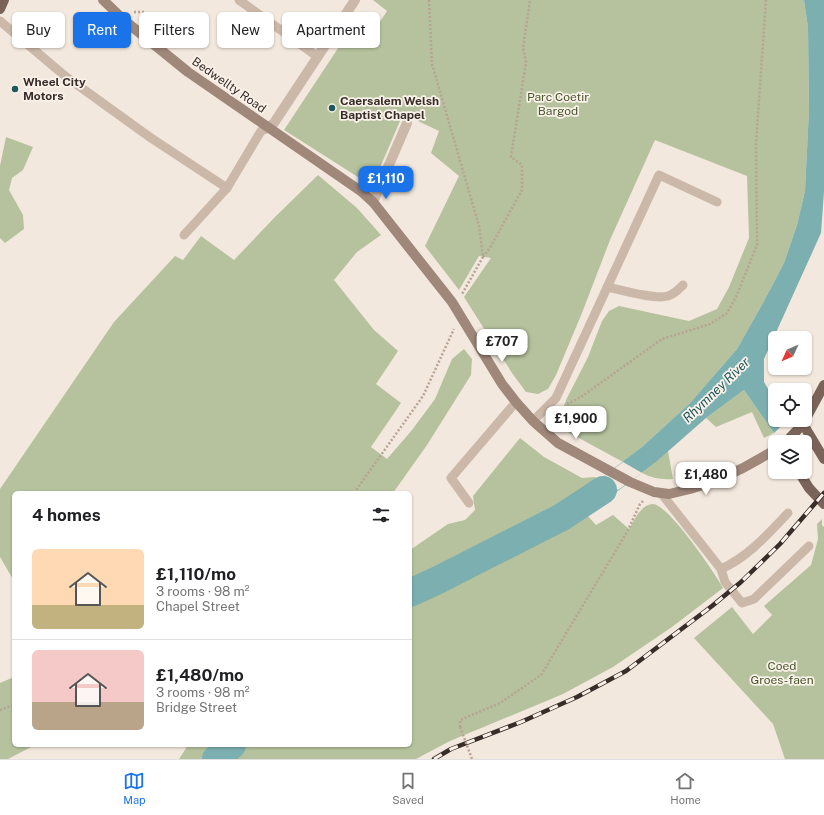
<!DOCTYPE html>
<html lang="en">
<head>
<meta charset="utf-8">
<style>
	:root { --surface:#fff; --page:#f6f6f6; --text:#202124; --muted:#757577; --line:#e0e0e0; --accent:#1a73e8 }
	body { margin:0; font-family:"Public Sans",sans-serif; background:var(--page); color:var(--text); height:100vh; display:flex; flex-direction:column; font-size:15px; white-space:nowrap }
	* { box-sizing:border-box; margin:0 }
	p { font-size:13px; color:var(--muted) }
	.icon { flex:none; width:22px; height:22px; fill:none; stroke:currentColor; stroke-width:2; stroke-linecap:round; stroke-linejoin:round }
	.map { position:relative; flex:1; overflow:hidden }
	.details { position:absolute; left:12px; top:491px; width:400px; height:256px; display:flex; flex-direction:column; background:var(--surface); border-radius:6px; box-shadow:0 1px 3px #0004 }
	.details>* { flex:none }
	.hud { position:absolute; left:12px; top:12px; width:400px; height:36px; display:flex; gap:8px }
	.needle { width:26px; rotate:225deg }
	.tools { position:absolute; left:768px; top:331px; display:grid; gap:8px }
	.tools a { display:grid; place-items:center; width:44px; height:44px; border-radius:6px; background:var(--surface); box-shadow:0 1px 3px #0004; font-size:20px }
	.price { position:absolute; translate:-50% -34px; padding:0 9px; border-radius:8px; background:#fff; color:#222; font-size:13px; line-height:26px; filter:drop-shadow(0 1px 2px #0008) }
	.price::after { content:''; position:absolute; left:50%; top:24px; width:12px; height:9px; margin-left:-6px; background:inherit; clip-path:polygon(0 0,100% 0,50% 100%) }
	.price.on { background:var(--accent); color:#fff }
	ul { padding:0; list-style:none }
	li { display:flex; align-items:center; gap:12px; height:100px; padding:0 20px }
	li+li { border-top:1px solid var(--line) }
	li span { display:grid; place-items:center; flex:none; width:112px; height:80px; border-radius:6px; color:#555 }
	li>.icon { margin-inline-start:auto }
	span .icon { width:48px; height:48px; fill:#fffc; stroke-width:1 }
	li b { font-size:17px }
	h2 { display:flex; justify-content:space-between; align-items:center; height:48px; padding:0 20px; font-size:17px }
	.pill { padding:0 14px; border-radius:6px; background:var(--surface); box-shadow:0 1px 3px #0004; font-size:14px; line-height:36px }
	.pill.on { background:var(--accent); color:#fff }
	.menu { display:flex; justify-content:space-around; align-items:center; height:56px; border-top:1px solid var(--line); background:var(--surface); font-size:11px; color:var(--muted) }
	.menu a { display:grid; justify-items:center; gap:2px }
	.menu .on { color:var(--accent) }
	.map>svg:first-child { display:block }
	.green { fill:#b6c29d }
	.water { fill:#7cafb0 }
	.pier { fill:#f3e8dd }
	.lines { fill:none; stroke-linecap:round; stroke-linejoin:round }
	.river { stroke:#7cafb0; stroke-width:28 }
	.path { stroke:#b7a293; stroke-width:2.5; stroke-dasharray:2 2; stroke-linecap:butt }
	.lane { stroke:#cbb8a9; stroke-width:9 }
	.street { stroke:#cbb8a9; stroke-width:10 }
	.secondary { stroke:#9f877a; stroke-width:10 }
	.primary { stroke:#7a645a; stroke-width:10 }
	.rail-casing { stroke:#382d29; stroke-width:4.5 }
	.rail { stroke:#faf2ea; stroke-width:3; stroke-dasharray:9; stroke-linecap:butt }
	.path-bridge { stroke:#b7a293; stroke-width:2.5; stroke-dasharray:2 2; stroke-linecap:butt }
	.poi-dot { fill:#1e585b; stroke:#faf2ea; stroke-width:1.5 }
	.labels { text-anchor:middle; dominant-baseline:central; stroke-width:3.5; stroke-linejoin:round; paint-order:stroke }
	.poi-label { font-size:12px; font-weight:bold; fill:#382d29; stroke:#faf2ea; text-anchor:start }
	.street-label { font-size:12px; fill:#382d29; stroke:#faf2ea }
	.park-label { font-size:12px; fill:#48572c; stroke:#faf2ea }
	.water-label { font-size:13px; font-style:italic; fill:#1e585b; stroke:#faf2ea }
</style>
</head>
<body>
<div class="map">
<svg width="824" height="759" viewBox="0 0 824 759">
	<rect width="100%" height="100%" fill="#f3e8dd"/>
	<g class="green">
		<path d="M373 0H804L808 28 809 110 805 191 797 225 784 263 764 301 737 349 690 403 642 447 623 462 566 431 561 419V413L567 398 588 357 602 321 609 311 619 306 689 321 717 309 729 287 749 238 747 176 655 140 610 240 582 313 556 375 548 389 538 394 526 392 512 373 464 297 491 258 479 256 459 290 425 246 459 176 431 153 439 131 403 114 376 177 369 184 284 130 354 24 372 34 387 11Z"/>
		<path d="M6 137 33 147 23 170 12 178 9 190 23 215 24 229 5 243 0 238V166Z"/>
		<path d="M318 175 357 208 381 235 357 252 334 280 374 330 398 351 376 384 401 403 371 447 387 459 412 430 435 399 452 359 464 349 472 359 471 375 427 445 393 493H14V581L0 557V489L114 322 175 256 183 260 201 236 234 260 275 217Z"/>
		<path d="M744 390 774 433 764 438 752 412 716 427 706 418Z"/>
		<path d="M520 438 544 457 582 478 595 477 599 480 583 491 578 520 586 514 596 525 613 515 629 529C634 521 641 504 653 504 669 505 714 572 723 588L672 627 613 667 563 694 450 741 416 759H179L188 745H410V550L448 524 465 520 475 510 473 496Z"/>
		<path d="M668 451 673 479C661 480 652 478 642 473Z"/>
		<path d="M822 519V525L824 527V759H785L773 724 694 638 732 607 753 634 772 615 764 606 811 565 818 539 817 524Z"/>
		<path d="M14 677V745H35L8 759H0V683Z"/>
	</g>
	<path class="water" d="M804 0H824V191L821 233 764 359V382L775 401V420H788L774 433 744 390 706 418 657 461 630 482 578 520 567 504 642 447 690 403 737 349 764 301 784 263 797 225 805 191 809 110 808 28Z"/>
	<g class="pier">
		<path d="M623 462 642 473 618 490 599 480Z"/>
		<path d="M583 491 595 507 586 514 574 498Z"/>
	</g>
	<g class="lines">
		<g class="river">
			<path d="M410 593 438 580 562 517 603 490"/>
			<path d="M216 759 232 745"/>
		</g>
		<g class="path">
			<path d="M429 0 432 64 479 226 483 257 462 294"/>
			<path d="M134 12H144"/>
			<path d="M483 257 490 248 522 190V165L511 157 526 62 523 48 530 0"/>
			<path d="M567 404 581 397 662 339 710 324 727 313 736 297 757 245 756 143 766 0"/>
			<path d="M354 493 423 396 454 329"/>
			<path d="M0 710 14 705"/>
			<path d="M460 727V720L500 703 541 675 627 532 640 504 643 501"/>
		</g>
		<g class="lane">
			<path d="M239 0 318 57"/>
			<path d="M0 21 65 76 151 138 227 188"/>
			<path d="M184 235 227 188 261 131 268 128"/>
			<path d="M607 287C622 290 654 300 668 296 675 294 679 289 683 285"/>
			<path d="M533 421 556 398 659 175 717 202"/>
			<path d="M661 493 721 569 725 582 742 603 754 599 809 546"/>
			<path d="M469 503 451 478 516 402"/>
			<path d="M721 569C748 557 768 534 788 513"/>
		</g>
		<g class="street">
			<path d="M268 128 274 123 355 0"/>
			<path d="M373 202 407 123"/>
		</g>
		<path class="secondary" d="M103 0 125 21 188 72 362 192 373 202 452 302 502 384 516 402 533 421 558 443 630 482 654 492 669 494 690 489 715 481 743 468 775 450"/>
		<g class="primary">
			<path d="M0 9 4 0"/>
			<path d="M803 424 824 459"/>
			<path d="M786 442 803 424 824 385"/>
			<path d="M799 472 809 488 824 504"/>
		</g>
		<defs>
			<path id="rail" d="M434 759 451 749 521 722 577 697 626 671 712 606 741 582 780 544 824 493"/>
		</defs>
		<use href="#rail" class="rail-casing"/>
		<use href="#rail" class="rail"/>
		<path class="path-bridge" d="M460 727 472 759"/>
	</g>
	<g class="poi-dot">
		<circle cx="15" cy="89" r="4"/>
		<circle cx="332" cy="108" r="4"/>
	</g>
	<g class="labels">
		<g class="poi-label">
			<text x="23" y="82">Wheel City<tspan x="23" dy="14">Motors</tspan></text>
			<text x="340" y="101">Caersalem Welsh<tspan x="340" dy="14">Baptist Chapel</tspan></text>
		</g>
		<g class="street-label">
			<text transform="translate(229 85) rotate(35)">Bedwellty Road</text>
		</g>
		<g class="park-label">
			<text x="558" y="97">Parc Coetir<tspan x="558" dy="14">Bargod</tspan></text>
			<text x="782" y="666">Coed<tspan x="782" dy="14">Groes-faen</tspan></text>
		</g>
		<g class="water-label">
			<text transform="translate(716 390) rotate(-44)">Rhymney River</text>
		</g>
	</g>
</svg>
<div class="tools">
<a><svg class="needle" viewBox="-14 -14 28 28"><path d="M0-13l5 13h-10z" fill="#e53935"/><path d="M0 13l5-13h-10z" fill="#757577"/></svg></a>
<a><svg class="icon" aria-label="locate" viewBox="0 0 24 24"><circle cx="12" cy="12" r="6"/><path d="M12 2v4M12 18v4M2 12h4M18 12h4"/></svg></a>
<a><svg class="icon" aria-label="layers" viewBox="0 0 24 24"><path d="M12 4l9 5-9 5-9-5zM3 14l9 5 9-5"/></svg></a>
</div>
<b class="price on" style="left:386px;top:200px">£1,110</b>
<b class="price" style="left:502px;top:363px">£707</b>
<b class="price" style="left:576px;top:440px">£1,900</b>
<b class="price" style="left:706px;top:496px">£1,480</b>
<div class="hud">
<a class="pill">Buy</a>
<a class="pill on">Rent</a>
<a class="pill">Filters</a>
<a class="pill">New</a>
<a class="pill">Apartment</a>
</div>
<section class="details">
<h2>4 homes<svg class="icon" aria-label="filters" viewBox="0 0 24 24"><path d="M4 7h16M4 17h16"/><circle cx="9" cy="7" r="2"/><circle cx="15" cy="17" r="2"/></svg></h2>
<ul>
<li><span style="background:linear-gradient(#ffd9b3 70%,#c2b280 0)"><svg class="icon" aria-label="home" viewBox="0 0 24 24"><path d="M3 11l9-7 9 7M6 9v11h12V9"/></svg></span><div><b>£1,110/mo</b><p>3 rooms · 98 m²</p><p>Chapel Street</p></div></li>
<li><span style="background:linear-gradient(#f6c9c9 65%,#b9a48a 0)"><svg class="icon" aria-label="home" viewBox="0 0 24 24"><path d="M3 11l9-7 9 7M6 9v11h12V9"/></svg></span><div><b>£1,480/mo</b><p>3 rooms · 98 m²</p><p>Bridge Street</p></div></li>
</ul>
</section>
</div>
<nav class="menu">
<a class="on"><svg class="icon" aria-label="map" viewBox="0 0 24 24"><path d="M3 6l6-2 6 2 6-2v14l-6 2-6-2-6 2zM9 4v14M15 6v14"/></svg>Map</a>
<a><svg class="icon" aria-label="saved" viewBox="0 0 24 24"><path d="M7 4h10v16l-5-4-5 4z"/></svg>Saved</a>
<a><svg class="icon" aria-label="home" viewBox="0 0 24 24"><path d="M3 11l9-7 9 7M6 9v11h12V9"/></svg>Home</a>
</nav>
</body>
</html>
